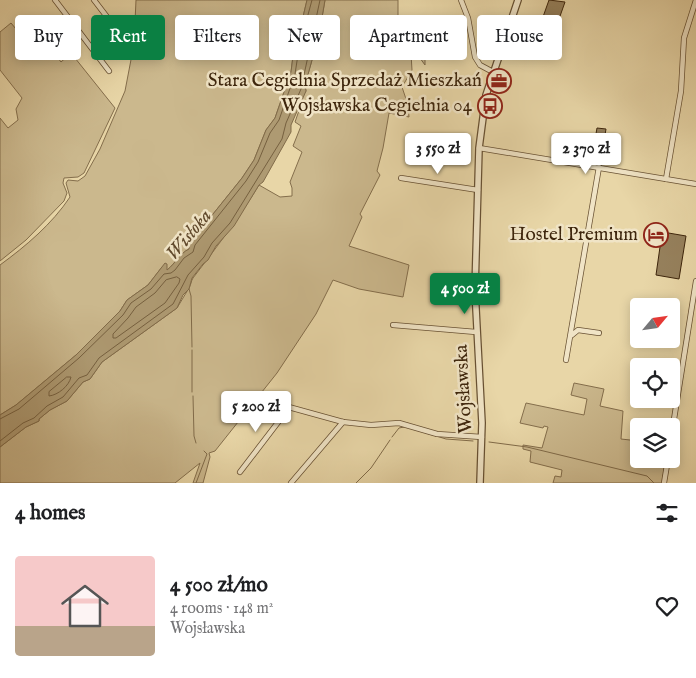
<!DOCTYPE html>
<html lang="en">
<head>
<meta charset="utf-8">
<style>
	:root { --surface:#fff; --page:#f6f6f6; --text:#202124; --muted:#757577; --line:#e0e0e0; --accent:#0b8043 }
	body { margin:0; font-family:"IM FELL English",serif; background:var(--page); color:var(--text); height:100vh; display:flex; flex-direction:column; font-size:19px; white-space:nowrap }
	* { box-sizing:border-box; margin:0 }
	p { font-size:16px; color:var(--muted) }
	.icon { flex:none; width:28px; height:28px; fill:none; stroke:currentColor; stroke-width:2; stroke-linecap:round; stroke-linejoin:round }
	.map { position:relative; height:483px; overflow:hidden }
	.details { display:flex; flex-direction:column; background:var(--surface); flex:1 }
	.details>* { flex:none }
	.guide { position:absolute; left:15px; top:15px; width:666px; height:45px; display:flex; gap:10px }
	.needle { width:32px; rotate:61deg }
	.fabs { position:absolute; left:630px; top:298px; display:grid; gap:10px }
	.fabs a { display:grid; place-items:center; width:50px; height:50px; border-radius:5px; background:var(--surface); box-shadow:0 2px 12px #0003; font-size:25px }
	.price { position:absolute; translate:-50% -42px; padding:0 11px; border-radius:5px; background:#fff; color:#222; font-size:16px; line-height:32px; filter:drop-shadow(0 1px 2px #0008) }
	.price::after { content:''; position:absolute; left:50%; top:30px; width:15px; height:11px; margin-left:-8px; background:inherit; clip-path:polygon(0 0,100% 0,50% 100%) }
	.price.on { background:var(--accent); color:#fff }
	ul { padding:0; list-style:none }
	li { display:flex; align-items:center; gap:15px; height:125px; padding:0 15px }
	li+li { border-top:1px solid var(--line) }
	li span { display:grid; place-items:center; flex:none; width:140px; height:100px; border-radius:5px; color:#555 }
	li>.icon { margin-inline-start:auto }
	span .icon { width:60px; height:60px; fill:#fffc; stroke-width:1 }
	li b { font-size:21px }
	h2 { display:flex; justify-content:space-between; align-items:center; height:60px; padding:0 15px; font-size:21px }
	.chip { padding:0 18px; border-radius:5px; background:var(--surface); box-shadow:0 2px 12px #0003; font-size:18px; line-height:45px }
	.chip.on { background:var(--accent); color:#fff }
	.map>svg:first-child { display:block }
	.green { fill:#cbb88d; stroke:#846e4c }
	.water { fill:#ae9a72; stroke:#816b49 }
	.lines { fill:none; stroke-linecap:round; stroke-linejoin:round }
	.shore { stroke:#76603f; stroke-width:1 }
	.stream { stroke:#816b49; stroke-width:1 }
	.building { fill:#96815d; stroke:#3d250c }
	.minor-casing { stroke:#685133; stroke-width:6 }
	.tertiary-casing { stroke:#685133; stroke-width:8 }
	.minor { stroke:#f0e4c6; stroke-width:4.5 }
	.tertiary { stroke:#f0e4c6; stroke-width:5.5 }
	.labels { text-anchor:middle; dominant-baseline:central; stroke-width:5; stroke-linejoin:round; paint-order:stroke }
	.poi-label { font-size:19px; fill:#3d250c; stroke:#f0e4c6; text-anchor:end }
	.street-label { font-size:19px; fill:#3d250c; stroke:#f0e4c6 }
	.water-label { font-size:20px; font-style:italic; fill:#5f482b; stroke:#f0e4c6 }
</style>
</head>
<body>
<div class="map">
<svg width="696" height="483" viewBox="0 0 696 483">
	<rect width="100%" height="100%" fill="#e8d6a7"/>
	<filter id="stains"><feTurbulence type="fractalNoise" baseFrequency=".004" numOctaves="4"/><feColorMatrix values="0 0 0 0 .2 0 0 0 0 .09 0 0 0 0 .02 0 0 0 .5 -.17"/></filter>
	<radialGradient id="worn" r=".72"><stop offset=".6" stop-color="#630" stop-opacity="0"/><stop offset="1" stop-color="#630" stop-opacity=".3"/></radialGradient>
	<g class="green">
		<path d="M136 0H307L298 38 294 48 291 72 275 118 266 130 254 160 242 178 201 229 190 241 189 249C179 254 175 264 167 270L162 267 148 285 127 300 120 311 76 355 16 405 0 415V265C26 246 52 224 70 197L66 183 68 180 78 181 85 176 100 149 125 91 134 44Z"/>
		<path d="M325 0H398V30L425 31V65L417 54H411L412 70 402 87 408 105 409 117 389 113 383 148 377 171 380 175 360 214 362 217 349 246 409 265 403 297 359 289 333 280 316 314 277 373 215 451 209 453 210 457 203 483H193L200 463 175 483H0V447L26 427 39 421V419L50 410 67 401 83 382 90 379 102 362 177 308C181 301 185 295 189 288 191 285 191 281 193 278 216 248 239 218 259 185L280 197 292 196V188L290 182 302 152 293 146 301 126 295 122 302 102 300 101 306 91 305 85 319 35Z"/>
		<path d="M11 23 31 47 42 37 61 62 71 53 115 108 84 173 78 177 64 178 63 183 67 193 64 201 26 240 0 261V118L8 128 18 120 16 109 22 98 0 70V32Z"/>
		<path d="M574 383 604 389 600 406 623 411 621 439 639 441V459H666L662 483H553L555 476 561 477 562 470 530 462 531 451 523 449V445L542 448 548 427 544 426 543 428 520 423 526 403 584 415 587 399 571 395Z"/>
	</g>
	<path class="water" d="M307 0H325L319 35 305 85 306 91 291 125V132L263 182 259 185 234 226 216 246 208 260 203 264 192 278 189 289 183 295 177 308 102 362 90 379 83 382 67 401 50 410 39 419V421L26 427 0 447V415L16 405 76 355 120 311 127 300 148 285 165 263 167 264V270C175 264 179 254 189 249L190 241 201 229 242 178 254 160 266 130 275 118 291 72 294 48 298 38Z"/>
	<g class="lines">
		<g class="shore">
			<path d="M177 277 180 279 179 283 165 303 116 338H113V334L128 318 136 307 155 293 166 280Z"/>
			<path d="M67 377H71C69 386 58 395 49 396V392Z"/>
			<path d="M0 419 19 409 79 358 123 315 131 303 151 289 164 274 171 273 175 270 184 258 193 252 195 245 246 181 258 162 270 133 279 120 295 74 299 48 312 0"/>
			<path d="M0 441 23 423 34 418 47 406 63 397 79 378 87 375 99 358 173 304 188 275 204 257 212 243 230 223 282 139 286 123 301 89 320 0"/>
		</g>
		<g class="stream">
			<path d="M189 289 191 296 192 347"/>
			<path d="M192 350V392"/>
			<path d="M193 396 194 436 196 443"/>
			<path d="M410 428 446 439 473 441"/>
			<path d="M392 437 399 428 404 427"/>
			<path d="M489 442 527 447 647 476 654 483"/>
			<path d="M196 483 207 454 204 451"/>
			<path d="M356 483 371 468 390 440"/>
		</g>
	</g>
	<g class="building">
		<path d="M549 0 565 2 553 36 538 31Z"/>
		<path d="M597 128 606 129 602 153 593 151Z"/>
		<path d="M651 230 686 236 679 279 656 275 661 240 650 238Z"/>
	</g>
	<g class="lines">
		<defs>
			<g id="minor">
				<path d="M55 0 109 71"/>
				<path d="M94 0 127 43"/>
				<path d="M461 0 468 18 475 57 480 65 493 72"/>
				<path d="M479 148 696 184"/>
				<path d="M401 178 478 190"/>
				<path d="M666 179 681 91 684 38 696 0"/>
				<path d="M393 325 476 332"/>
				<path d="M572 335 578 330 599 333"/>
				<path d="M566 360 599 167"/>
				<path d="M285 406 343 422 371 425 399 423 437 434 482 437"/>
				<path d="M671 438 696 281"/>
				<path d="M240 472 289 408"/>
				<path d="M291 483 343 422"/>
				<path d="M664 483 668 459"/>
			</g>
			<path id="tertiary" d="M480 483 482 423 475 290 479 148 486 95 518 0"/>
		</defs>
		<use href="#minor" class="minor-casing"/>
		<use href="#tertiary" class="tertiary-casing"/>
		<use href="#minor" class="minor"/>
		<use href="#tertiary" class="tertiary"/>
	</g>
	<defs>
		<symbol id="office-ring" viewBox="-11 -11 22 22"><circle r="9.5" fill="#f0e4c6" stroke="#8f2418" stroke-width="1.5"/><path d="M-6-3h4V-5.5h4V-3h4V5H-6ZM-1-4.5V-3h2v-1.5ZM-6 0V1H6V0Z" fill="#8f2418"/></symbol>
		<symbol id="bus-ring" viewBox="-11 -11 22 22"><circle r="9.5" fill="#f0e4c6" stroke="#8f2418" stroke-width="1.5"/><path d="M-5-6H5V4H4V6H2V4H-2V6H-4V4H-5ZM-3.5-4V0h7V-4ZM-3.5 1.2v1.5H-2V1.2ZM2 1.2v1.5H3.5V1.2Z" fill="#8f2418"/></symbol>
		<symbol id="hotel-ring" viewBox="-11 -11 22 22"><circle r="9.5" fill="#f0e4c6" stroke="#8f2418" stroke-width="1.5"/><path d="M-6-4.5h1.5V1H6V5H4.5V3h-9V5H-6ZM-4 0a1.8 1.8 0 1 1 3.6 0ZM.5 0V-2.5h3Q6-2.5 6 0Z" fill="#8f2418"/></symbol>
	</defs>
	<g fill-rule="evenodd">
		<use href="#office-ring" x="485" y="67" width="28" height="28"/>
		<use href="#bus-ring" x="476" y="92" width="28" height="28"/>
		<use href="#hotel-ring" x="642" y="221" width="28" height="28"/>
	</g>
	<g class="labels">
		<g class="poi-label">
			<text x="482" y="81">Stara Cegielnia Sprzedaż Mieszkań</text>
			<text x="472" y="106">Wojsławska Cegielnia 04</text>
			<text x="638" y="235">Hostel Premium</text>
		</g>
		<g class="street-label">
			<text transform="translate(464 389) rotate(-93)">Wojsławska</text>
		</g>
		<g class="water-label">
			<text transform="translate(189 235) rotate(-50)">Wisłoka</text>
		</g>
	</g>
	<rect width="100%" height="100%" filter="url(#stains)"/>
	<rect width="100%" height="100%" fill="url(#worn)"/>
</svg>
<div class="fabs">
<a><svg class="needle" viewBox="-14 -14 28 28"><path d="M0-13l5 13h-10z" fill="#e53935"/><path d="M0 13l5-13h-10z" fill="#757577"/></svg></a>
<a><svg class="icon" aria-label="locate" viewBox="0 0 24 24"><circle cx="12" cy="12" r="6"/><path d="M12 2v4M12 18v4M2 12h4M18 12h4"/></svg></a>
<a><svg class="icon" aria-label="layers" viewBox="0 0 24 24"><path d="M12 4l9 5-9 5-9-5zM3 14l9 5 9-5"/></svg></a>
</div>
<b class="price" style="left:438px;top:175px">3 550 zł</b>
<b class="price" style="left:586px;top:175px">2 370 zł</b>
<b class="price on" style="left:465px;top:315px">4 500 zł</b>
<b class="price" style="left:256px;top:433px">5 200 zł</b>
<div class="guide">
<a class="chip">Buy</a>
<a class="chip on">Rent</a>
<a class="chip">Filters</a>
<a class="chip">New</a>
<a class="chip">Apartment</a>
<a class="chip">House</a>
</div>
</div>
<section class="details">
<h2>4 homes<svg class="icon" aria-label="filters" viewBox="0 0 24 24"><path d="M4 7h16M4 17h16"/><circle cx="9" cy="7" r="2"/><circle cx="15" cy="17" r="2"/></svg></h2>
<ul>
<li><span style="background:linear-gradient(#f6c9c9 70%,#b9a48a 0)"><svg class="icon" aria-label="home" viewBox="0 0 24 24"><path d="M3 11l9-7 9 7M6 9v11h12V9"/></svg></span><div><b>4 500 zł/mo</b><p>4 rooms · 148 m²</p><p>Wojsławska</p></div><svg class="icon" aria-label="heart" viewBox="0 0 24 24"><path d="M12 20l-8-8c-3-5 5-10 8-4 3-6 11-1 8 4z"/></svg></li>
</ul>
</section>
</body>
</html>
